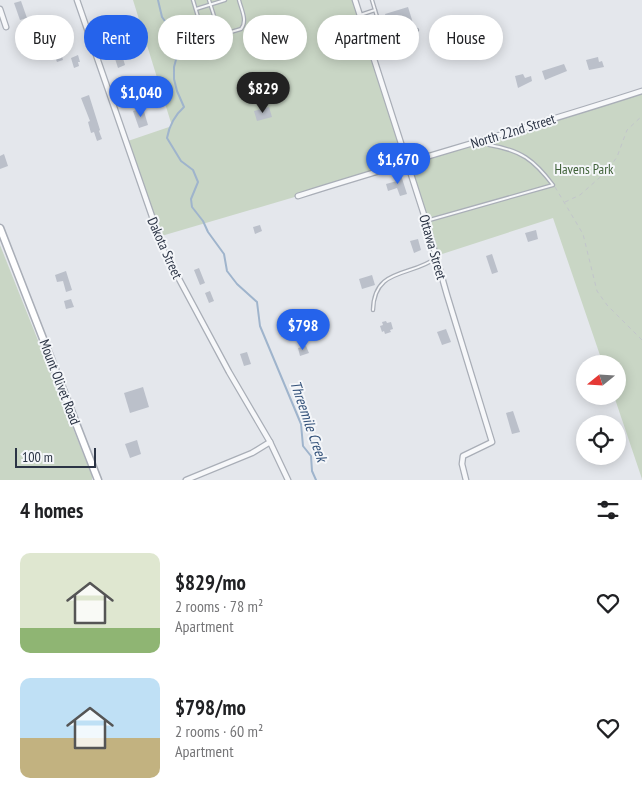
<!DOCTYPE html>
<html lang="en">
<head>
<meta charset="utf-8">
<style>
	:root { --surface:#fff; --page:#f2f2f2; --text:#202124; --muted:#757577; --accent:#2563eb }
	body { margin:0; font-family:"PT Sans Narrow",sans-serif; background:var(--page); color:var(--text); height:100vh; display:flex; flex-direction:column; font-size:19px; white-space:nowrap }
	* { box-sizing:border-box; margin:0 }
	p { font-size:16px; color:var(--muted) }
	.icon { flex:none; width:28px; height:28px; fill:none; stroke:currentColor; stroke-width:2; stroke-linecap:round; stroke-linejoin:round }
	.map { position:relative; height:480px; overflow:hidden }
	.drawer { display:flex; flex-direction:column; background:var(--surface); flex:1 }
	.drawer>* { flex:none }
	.hud { position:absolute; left:15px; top:15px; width:612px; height:45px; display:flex; gap:10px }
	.needle { width:32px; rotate:252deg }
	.buttons { position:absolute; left:576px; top:355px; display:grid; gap:10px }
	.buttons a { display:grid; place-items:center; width:50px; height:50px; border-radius:50%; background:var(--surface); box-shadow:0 2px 12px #0003; font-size:25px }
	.scale { position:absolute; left:15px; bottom:12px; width:81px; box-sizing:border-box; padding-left:5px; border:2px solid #2b3445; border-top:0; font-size:14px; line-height:18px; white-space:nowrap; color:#2b3445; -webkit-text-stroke:4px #f4f6f9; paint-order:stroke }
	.price { position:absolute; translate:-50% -42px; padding:0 11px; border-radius:18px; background:var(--accent); color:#fff; font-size:16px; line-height:32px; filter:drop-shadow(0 1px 2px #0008) }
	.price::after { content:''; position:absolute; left:50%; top:30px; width:15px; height:11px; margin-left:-8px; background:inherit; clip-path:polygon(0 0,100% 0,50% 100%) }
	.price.on { background:#222; color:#fff }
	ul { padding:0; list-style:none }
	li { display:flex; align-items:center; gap:15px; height:125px; padding:0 20px }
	li span { display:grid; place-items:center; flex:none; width:140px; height:100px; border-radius:10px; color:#555 }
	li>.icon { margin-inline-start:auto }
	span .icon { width:60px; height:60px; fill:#fffc; stroke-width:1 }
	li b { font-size:21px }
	h2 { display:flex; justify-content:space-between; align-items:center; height:60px; padding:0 20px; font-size:21px }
	.pill { padding:0 18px; border-radius:22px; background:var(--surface); box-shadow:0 2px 12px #0003; font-size:18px; line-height:45px }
	.pill.on { background:var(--accent); color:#fff }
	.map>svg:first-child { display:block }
	.green { fill:#c9d6c5 }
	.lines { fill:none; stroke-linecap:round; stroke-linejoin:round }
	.stream { stroke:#9fb4cc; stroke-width:2 }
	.building { fill:#bbc0ca }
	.lane-casing { stroke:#a9aeb7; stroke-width:4.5 }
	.street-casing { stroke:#a9aeb7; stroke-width:7 }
	.secondary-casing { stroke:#a9aeb7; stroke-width:9 }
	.path { stroke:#c2c5cb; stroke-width:1; stroke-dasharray:4 4; stroke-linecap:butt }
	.lane { stroke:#f7f8fa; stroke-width:2 }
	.street { stroke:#f7f8fa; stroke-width:4.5 }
	.secondary { stroke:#fff; stroke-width:6 }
	.labels { text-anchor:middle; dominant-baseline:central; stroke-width:4; stroke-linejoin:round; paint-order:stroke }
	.street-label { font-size:14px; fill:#2b3445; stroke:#f4f6f9 }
	.park-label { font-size:14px; fill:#3f6138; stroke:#f4f6f9 }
	.water-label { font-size:15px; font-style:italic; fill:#34527a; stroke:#f4f6f9 }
</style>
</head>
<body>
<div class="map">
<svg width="642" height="480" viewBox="0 0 642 480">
	<rect width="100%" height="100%" fill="#e4e7ec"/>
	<g class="green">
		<path d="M133 0H355L406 162 642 91V479L614 396H618V364H603L553 218 436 256 406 162 298 196 158 237 125 142 172 126Z"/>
		<path d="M0 245 92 476V480H0Z"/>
	</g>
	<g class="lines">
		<path class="stream" d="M158 0 162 17 177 38 180 45 174 67V79L177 91 184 107C175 115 169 127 167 138L181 161 193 170 198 182 191 199 192 207 203 221 208 232 224 254 227 271 237 284 257 302 260 326 301 424 303 446 311 456 312 471 316 480"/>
	</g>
	<g class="building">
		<path d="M21 1 27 18 20 20 14 3Z"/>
		<path d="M408 7 413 23 390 31 385 14Z"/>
		<path d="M114 28 121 41H119V45L125 65 118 68 106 31Z"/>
		<path d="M60 50 63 60 57 62 53 52Z"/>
		<path d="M78 55 80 62H78L79 66 74 68 71 58Z"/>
		<path d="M598 57 599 62 602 61 604 67 589 70 586 60Z"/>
		<path d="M564 64 567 71 545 80 542 71Z"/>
		<path d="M523 74 525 78 531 76 532 81 518 88 515 76Z"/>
		<path d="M130 79 134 93 127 95 123 82Z"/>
		<path d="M89 95 100 130 99 131 102 139 97 141 94 132 91 133 88 122 90 121 81 98Z"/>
		<path d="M269 107 272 117 257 121 254 111Z"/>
		<path d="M143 108 148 125 139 128 133 111Z"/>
		<path d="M4 154 8 166 0 169V156Z"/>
		<path d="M400 172 407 194 400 196 397 188 388 191 386 184 397 181 395 174Z"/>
		<path d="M260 225 262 231 255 234 253 227Z"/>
		<path d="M536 230 538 239 528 242 525 233Z"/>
		<path d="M418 239 421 250 414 253 410 241Z"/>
		<path d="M492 254 498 272 492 274 486 256Z"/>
		<path d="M199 268 205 283 200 285 194 270Z"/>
		<path d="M66 271 72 290 66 292 63 281 57 282 55 275Z"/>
		<path d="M372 275 375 285 362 289 359 279Z"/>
		<path d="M210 291 214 301 209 303 205 293Z"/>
		<path d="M71 299 74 307 66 309 64 301Z"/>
		<path d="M386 321 387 323 391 322 393 329 390 330 391 332 385 334 384 331 382 332 380 326 383 325 382 322Z"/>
		<path d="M446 329 451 342 442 345 437 332Z"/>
		<path d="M306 346 309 353 300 356 298 348Z"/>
		<path d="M247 352 251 364 244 366 240 354Z"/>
		<path d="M143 387 149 407 130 413 124 393Z"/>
		<path d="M513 411 520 432 512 434 506 413Z"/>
		<path d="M137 440 141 454 130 458 125 444Z"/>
	</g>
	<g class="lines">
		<defs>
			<g id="lane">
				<path d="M193 0 204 37 207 39 241 29C248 21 241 9 239 0"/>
				<path d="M209 0 220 35"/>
				<path d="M196 9 225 0"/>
				<path d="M375 10C385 43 386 39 417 30"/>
				<path d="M360 15 375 10 372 0"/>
				<path d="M426 221 553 185C534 160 521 150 489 145L487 141"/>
				<path d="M373 310C374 267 411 277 436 258"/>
			</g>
			<g id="street">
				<path d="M77 0 164 251 229 372 270 442 288 480"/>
				<path d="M355 0 426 221 447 295 492 442 463 456 462 464 466 480"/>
				<path d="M0 9 6 27"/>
				<path d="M298 196C412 160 528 128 642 91"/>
				<path d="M186 480 252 453 270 442"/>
			</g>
			<path id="secondary" d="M0 228 98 480"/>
		</defs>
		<use href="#lane" class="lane-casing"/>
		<use href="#street" class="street-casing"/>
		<use href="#secondary" class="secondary-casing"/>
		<g class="path">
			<path d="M555 187 583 234 597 291 607 305 642 340"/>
			<path d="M565 202 580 195 607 171 617 157 627 130 642 116"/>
		</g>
		<use href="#lane" class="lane"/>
		<use href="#street" class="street"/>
		<use href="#secondary" class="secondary"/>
	</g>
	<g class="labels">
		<g class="street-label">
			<text transform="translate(513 131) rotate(-17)">North 22nd Street</text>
			<text transform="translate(433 247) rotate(74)">Ottawa Street</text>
			<text transform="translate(165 248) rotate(66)">Dakota Street</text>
			<text transform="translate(60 382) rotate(69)">Mount Olivet Road</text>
		</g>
		<g class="park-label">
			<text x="584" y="169">Havens Park</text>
		</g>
		<g class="water-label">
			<text transform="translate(309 421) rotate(71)">Threemile Creek</text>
		</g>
	</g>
</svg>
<div class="buttons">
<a><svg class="needle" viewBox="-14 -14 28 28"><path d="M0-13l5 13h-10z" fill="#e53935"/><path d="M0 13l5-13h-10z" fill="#757577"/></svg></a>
<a><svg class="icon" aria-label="locate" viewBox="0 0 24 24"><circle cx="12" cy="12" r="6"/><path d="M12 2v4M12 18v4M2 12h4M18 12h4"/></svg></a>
</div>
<div class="scale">100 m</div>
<b class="price on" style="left:263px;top:114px">$829</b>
<b class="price" style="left:141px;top:118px">$1,040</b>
<b class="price" style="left:398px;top:185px">$1,670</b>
<b class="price" style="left:303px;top:351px">$798</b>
<div class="hud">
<a class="pill">Buy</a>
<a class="pill on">Rent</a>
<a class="pill">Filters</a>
<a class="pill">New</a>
<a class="pill">Apartment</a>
<a class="pill">House</a>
</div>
</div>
<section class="drawer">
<h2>4 homes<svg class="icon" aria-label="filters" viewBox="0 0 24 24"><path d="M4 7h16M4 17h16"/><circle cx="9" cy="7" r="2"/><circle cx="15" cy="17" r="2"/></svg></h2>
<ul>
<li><span style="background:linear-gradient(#dfe7d0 75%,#8fb573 0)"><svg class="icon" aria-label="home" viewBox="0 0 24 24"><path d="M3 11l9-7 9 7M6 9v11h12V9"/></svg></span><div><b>$829/mo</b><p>2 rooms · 78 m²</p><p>Apartment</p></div><svg class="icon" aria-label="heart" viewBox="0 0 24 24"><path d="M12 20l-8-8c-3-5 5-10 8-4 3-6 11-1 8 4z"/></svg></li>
<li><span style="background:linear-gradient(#bfe0f5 60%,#c2b280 0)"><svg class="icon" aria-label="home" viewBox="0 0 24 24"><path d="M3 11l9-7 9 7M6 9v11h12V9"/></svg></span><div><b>$798/mo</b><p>2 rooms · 60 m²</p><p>Apartment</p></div><svg class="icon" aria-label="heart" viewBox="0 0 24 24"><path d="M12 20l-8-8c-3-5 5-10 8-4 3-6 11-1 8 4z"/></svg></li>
</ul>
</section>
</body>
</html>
